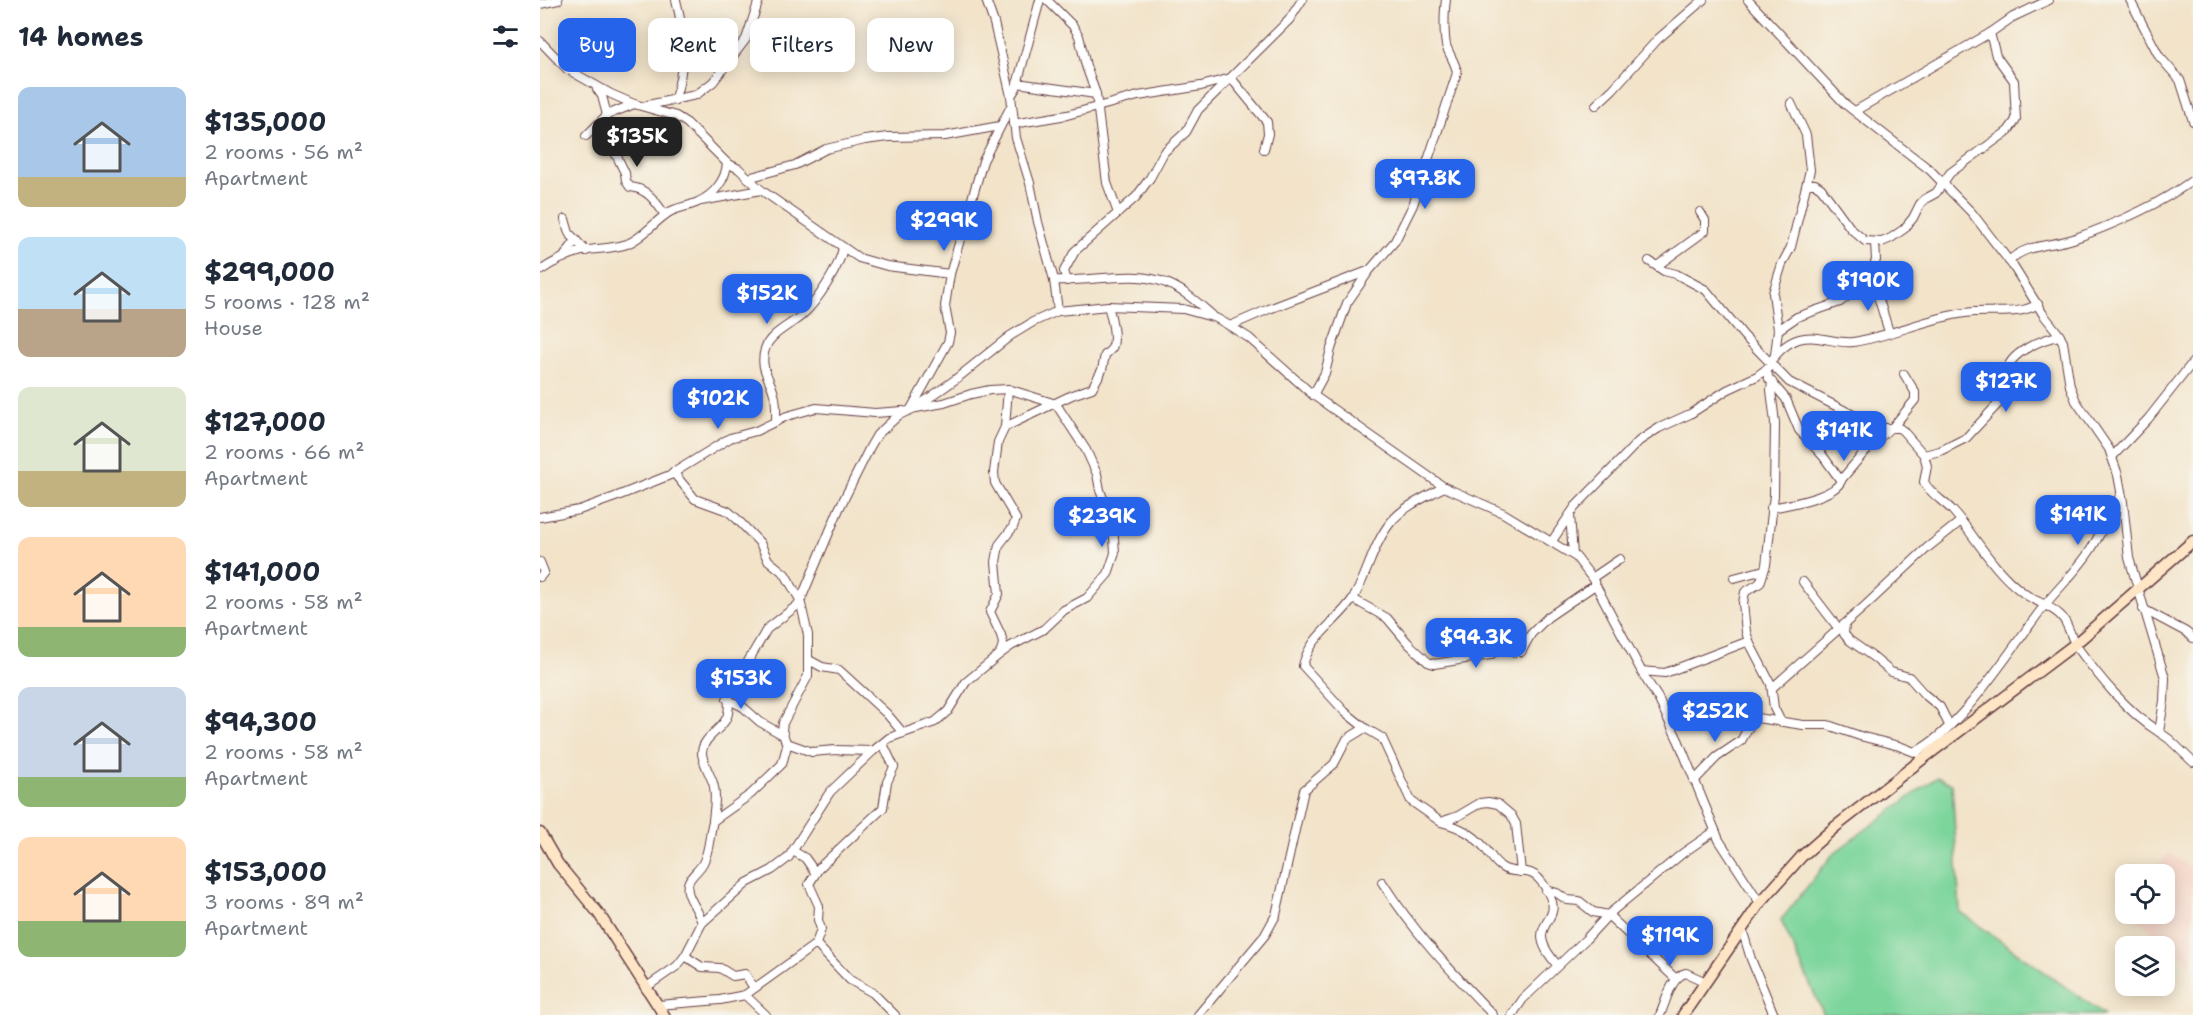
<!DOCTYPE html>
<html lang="en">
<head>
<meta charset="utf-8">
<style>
	:root { --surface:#fff; --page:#f6f6f7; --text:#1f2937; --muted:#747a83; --accent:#2563eb }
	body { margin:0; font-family:"Shantell Sans",sans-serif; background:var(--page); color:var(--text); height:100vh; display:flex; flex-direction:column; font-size:22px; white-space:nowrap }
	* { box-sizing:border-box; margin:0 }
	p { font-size:20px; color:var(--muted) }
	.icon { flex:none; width:33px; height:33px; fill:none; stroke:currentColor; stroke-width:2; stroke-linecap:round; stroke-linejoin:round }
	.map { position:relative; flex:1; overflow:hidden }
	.details { display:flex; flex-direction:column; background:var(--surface); width:540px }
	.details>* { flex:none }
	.hud { position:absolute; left:18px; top:18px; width:570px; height:54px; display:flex; gap:12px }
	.tools { position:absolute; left:1575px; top:864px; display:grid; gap:12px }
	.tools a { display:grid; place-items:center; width:60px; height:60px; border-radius:12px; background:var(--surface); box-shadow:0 3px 15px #0003; font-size:30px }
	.price { position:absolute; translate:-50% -51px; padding:0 14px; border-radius:12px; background:var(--accent); color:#fff; font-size:20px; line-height:39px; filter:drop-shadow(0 2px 3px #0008) }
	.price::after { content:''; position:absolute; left:50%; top:36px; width:18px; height:14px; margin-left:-9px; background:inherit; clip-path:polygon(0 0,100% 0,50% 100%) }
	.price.active { background:#222; color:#fff }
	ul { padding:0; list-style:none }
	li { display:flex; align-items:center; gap:18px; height:150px; padding:0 18px }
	li span { display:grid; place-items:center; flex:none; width:168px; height:120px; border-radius:12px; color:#555 }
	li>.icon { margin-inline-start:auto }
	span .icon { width:72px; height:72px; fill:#fffc; stroke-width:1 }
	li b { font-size:26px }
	h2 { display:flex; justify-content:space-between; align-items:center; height:72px; padding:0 18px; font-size:26px }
	.chip { padding:0 21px; border-radius:12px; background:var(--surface); box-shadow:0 3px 15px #0003; font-size:21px; line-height:54px }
	.chip.active { background:var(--accent); color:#fff }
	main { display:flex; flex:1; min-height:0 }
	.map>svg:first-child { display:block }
	.built { fill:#f6d2c4 }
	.green { fill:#7bd59b; stroke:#627a63; stroke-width:1.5 }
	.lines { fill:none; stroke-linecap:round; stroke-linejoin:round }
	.street-casing { stroke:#633c43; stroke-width:10 }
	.secondary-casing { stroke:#633c43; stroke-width:13 }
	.street { stroke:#fff; stroke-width:8 }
	.secondary { stroke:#fde5c5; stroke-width:10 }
</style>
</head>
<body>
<main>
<section class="details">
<h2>14 homes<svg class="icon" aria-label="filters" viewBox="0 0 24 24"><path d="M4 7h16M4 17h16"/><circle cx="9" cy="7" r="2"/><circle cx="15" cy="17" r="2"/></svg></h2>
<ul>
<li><span style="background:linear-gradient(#a9c7e8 75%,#c2b280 0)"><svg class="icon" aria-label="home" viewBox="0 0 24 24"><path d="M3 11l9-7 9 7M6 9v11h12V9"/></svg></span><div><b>$135,000</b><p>2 rooms · 56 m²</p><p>Apartment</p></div></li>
<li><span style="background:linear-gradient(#bfe0f5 60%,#b9a48a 0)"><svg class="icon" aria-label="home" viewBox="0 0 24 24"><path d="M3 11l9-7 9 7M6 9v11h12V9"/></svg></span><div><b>$299,000</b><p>5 rooms · 128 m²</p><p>House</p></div></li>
<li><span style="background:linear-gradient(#dfe7d0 70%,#c2b280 0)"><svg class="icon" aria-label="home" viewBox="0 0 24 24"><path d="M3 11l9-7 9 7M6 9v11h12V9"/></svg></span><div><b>$127,000</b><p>2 rooms · 66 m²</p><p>Apartment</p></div></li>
<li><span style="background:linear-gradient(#ffd9b3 75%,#8fb573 0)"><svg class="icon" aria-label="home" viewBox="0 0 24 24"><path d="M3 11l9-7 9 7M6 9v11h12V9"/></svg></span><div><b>$141,000</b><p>2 rooms · 58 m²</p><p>Apartment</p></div></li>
<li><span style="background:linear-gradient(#c9d6e8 75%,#8fb573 0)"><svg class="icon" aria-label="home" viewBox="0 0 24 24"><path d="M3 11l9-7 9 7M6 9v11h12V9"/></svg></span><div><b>$94,300</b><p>2 rooms · 58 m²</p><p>Apartment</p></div></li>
<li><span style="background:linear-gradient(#ffd9b3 70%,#8fb573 0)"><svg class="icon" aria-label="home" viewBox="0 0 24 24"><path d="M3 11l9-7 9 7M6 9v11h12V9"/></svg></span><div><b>$153,000</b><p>3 rooms · 89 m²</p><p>Apartment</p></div></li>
</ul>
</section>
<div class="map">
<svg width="1653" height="1015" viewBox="0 0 1653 1015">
	<rect width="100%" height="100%" fill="#f7f3e8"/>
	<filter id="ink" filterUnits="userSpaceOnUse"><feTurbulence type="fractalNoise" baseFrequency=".0167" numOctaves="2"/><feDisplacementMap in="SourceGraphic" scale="12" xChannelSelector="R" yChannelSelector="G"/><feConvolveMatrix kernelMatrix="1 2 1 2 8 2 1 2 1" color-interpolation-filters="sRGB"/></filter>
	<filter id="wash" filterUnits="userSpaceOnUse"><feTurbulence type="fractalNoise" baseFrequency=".008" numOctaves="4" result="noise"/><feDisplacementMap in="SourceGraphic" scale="24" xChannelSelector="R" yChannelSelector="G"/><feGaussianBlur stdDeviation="1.35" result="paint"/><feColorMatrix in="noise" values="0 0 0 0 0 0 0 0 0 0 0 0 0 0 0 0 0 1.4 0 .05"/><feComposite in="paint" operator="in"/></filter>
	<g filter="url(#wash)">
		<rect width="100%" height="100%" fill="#f2e3c9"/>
		<path class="built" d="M1630 852 1653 871V965L1591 914H1624V874H1612Z"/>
		<path class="green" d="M1397 777 1412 784 1420 912 1565 1015H1284L1241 920 1294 853Z"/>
	</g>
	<g filter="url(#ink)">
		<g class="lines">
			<defs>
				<g id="street">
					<path d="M446 0 454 23 471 96 476 138 490 183 498 222 514 280 518 311"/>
					<path d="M507 0 533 26 539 36 546 66 556 94 567 183 578 213"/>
					<path d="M1208 0 1305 104 1390 170 1432 213 1473 266 1503 314 1518 333 1523 342 1530 386 1536 401 1569 449 1578 475 1583 502 1589 558 1625 678 1624 701 1619 732 1629 739 1653 762"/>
					<path d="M1590 0 1619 56 1640 80 1653 121"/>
					<path d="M0 4 18 0"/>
					<path d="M0 41 27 69 71 94 94 104 136 116 147 123 187 163 199 169 221 190 319 258 347 266 410 274"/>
					<path d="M477 83 556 94"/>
					<path d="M57 89 62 96 67 115"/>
					<path d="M471 96 476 88 500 0"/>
					<path d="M134 101C146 67 145 34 136 0"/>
					<path d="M108 105 156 95 173 82 206 39 219 0"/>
					<path d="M1056 105 1073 89 1118 39 1163 0"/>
					<path d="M1315 111 1450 33 1473 17 1509 0"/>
					<path d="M63 119 69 140 85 173 86 181 90 187C107 188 116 202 125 215"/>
					<path d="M473 124 527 115 598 96 661 86 691 78 727 122 728 134 724 149"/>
					<path d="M46 136 67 115 94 104"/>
					<path d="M208 178 255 165 286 149 325 140 348 137 405 136 460 126"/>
					<path d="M1267 184H1275L1281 188 1311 229 1325 241 1342 242 1351 238 1364 229 1373 218 1380 204 1385 199 1396 193 1410 173 1468 131 1476 120 1474 81 1456 56 1450 33"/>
					<path d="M161 201 221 190"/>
					<path d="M25 219 29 233 46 251"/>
					<path d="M23 258 36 240"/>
					<path d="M1109 261 1124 271 1136 274 1166 290 1204 336 1249 382 1323 420 1344 428H1359L1363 431 1384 455 1387 466 1384 482C1391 495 1404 501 1413 511 1436 537 1452 569 1481 591 1492 601 1509 604 1520 615 1529 623 1530 637 1537 647 1559 677 1587 712 1619 732"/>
					<path d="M1469 261C1486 244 1511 246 1533 239 1575 224 1617 206 1653 180"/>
					<path d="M1117 266 1165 231V220L1160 212"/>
					<path d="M0 271C13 262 27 255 42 251 57 248 73 249 87 244 104 237 114 222 128 213 137 207 148 207 158 202 174 195 186 180 187 163"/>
					<path d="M514 280C550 283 593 269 626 283 644 290 658 303 672 315"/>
					<path d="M1329 280 1337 293 1349 332"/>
					<path d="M527 281 524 271 535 251 596 197 610 178 624 152 646 132 658 110 749 20 762 0"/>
					<path d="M690 326 729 309 828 271"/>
					<path d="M1238 330 1257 317 1300 302 1329 280 1336 260 1335 242"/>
					<path d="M1235 355 1238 330 1233 293 1242 264 1251 247 1270 170 1266 135 1251 103"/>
					<path d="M1230 362C1238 352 1246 343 1259 339 1278 334 1295 344 1313 342 1352 336 1387 318 1425 313 1449 309 1477 317 1498 304"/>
					<path d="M1226 369 1229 379 1246 399 1259 430 1283 456 1301 481C1294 497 1248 505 1231 508"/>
					<path d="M1232 382 1231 390 1235 423 1234 495 1226 565 1220 583 1205 592 1203 603 1206 632 1210 644 1231 684 1234 708 1241 722"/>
					<path d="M773 395 785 373 791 349 807 303 829 271 855 241 873 205 917 73C916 63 909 55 906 45 904 34 904 12 906 0"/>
					<path d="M376 408 404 403 431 394 450 390 468 389 516 404 546 450 557 474 560 490 572 524 574 538 575 553 568 574 547 598 524 610 504 629 471 646 460 654"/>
					<path d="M371 409 408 342 410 333 405 306 410 274 443 161 471 106"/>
					<path d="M236 422C236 412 237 403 234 394 230 377 219 369 225 349 229 334 251 325 262 315 277 302 300 267 303 247"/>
					<path d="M465 427 532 395 552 388 562 370 565 355C566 354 572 349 572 348 577 339 571 315 568 306"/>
					<path d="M1352 428 1375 400V392L1364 374"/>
					<path d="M1384 455 1400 451 1426 438 1470 391C1472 383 1467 379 1467 372 1468 353 1504 338 1520 336"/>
					<path d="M1572 457 1608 419 1653 362"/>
					<path d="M133 472 155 499 188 511 197 519 220 543 228 560 245 574 260 600 268 635V676L243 723 242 730 247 746 242 764 211 794 173 821C169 835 170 850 163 863 157 874 145 878 148 892 151 903 159 911 162 923"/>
					<path d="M1301 480 1322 455 1350 428"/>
					<path d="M904 487C886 497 864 506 851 522 833 544 828 573 814 597 799 621 769 636 763 666L805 712 825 728 842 738 871 801 901 822 918 816 940 803 948 802 958 804 971 815 976 824 981 872"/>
					<path d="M1030 515 1033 555"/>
					<path d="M0 517 39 510 75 497 130 475 190 438 216 431 247 416 276 408 335 413 363 411"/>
					<path d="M1012 541 1035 507 1099 441 1119 428 1150 414 1187 390 1217 376 1232 365"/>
					<path d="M0 562 4 572 0 577"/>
					<path d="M1052 578 1080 559"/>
					<path d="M1194 578 1224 570"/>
					<path d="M1263 582 1299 629"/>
					<path d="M813 599 847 618 868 643 888 662 894 664 950 655 961 648 975 652H981L991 634 1008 617 1055 585"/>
					<path d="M1603 609 1646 632 1653 638"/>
					<path d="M1305 624 1304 634 1309 640 1333 657 1351 672 1369 677 1384 694 1400 707 1409 725"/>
					<path d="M269 660 282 667 299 670 347 714 363 733"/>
					<path d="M1101 671 1125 673 1209 641"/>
					<path d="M1232 688 1326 605 1387 548 1421 521"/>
					<path d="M187 699 203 707 220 722 243 735"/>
					<path d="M1129 720 1139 710 1163 702 1198 718H1217L1263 725H1288L1320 736 1359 746 1377 753"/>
					<path d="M247 743 272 752 295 750 333 751"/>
					<path d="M343 744 354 767 347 782 343 808 279 868 269 884 279 906 278 920 281 929 276 944 310 980 333 993 355 1015"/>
					<path d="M1375 752C1421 730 1472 647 1504 606 1520 586 1540 568 1553 546 1563 529 1572 511 1581 494"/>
					<path d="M1154 781 1177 757 1201 741 1213 719"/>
					<path d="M173 821C174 809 177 795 173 783 170 774 162 761 162 753 162 738 180 731 186 719 191 711 187 701 190 692L227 629 259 604 299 509 330 447 337 435 359 415 375 408 416 379 470 336 493 322 518 311 568 306 643 309 676 318 690 326 709 338 773 395 904 487 963 513 1036 557 1052 578 1104 676 1118 698 1139 742 1179 840 1220 903"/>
					<path d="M901 822C919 827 932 833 944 847 950 854 955 864 963 868 969 872 978 871 986 872 999 873 1008 890 1012 902 1016 916 1002 923 1002 936 1002 947 1011 957 1017 965"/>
					<path d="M253 851 265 858 275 872"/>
					<path d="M842 882C875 934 911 971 953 1015"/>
					<path d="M1006 890 1017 893 1027 900 1039 901 1053 912 1068 915 1136 979"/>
					<path d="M1202 929 1211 959 1234 1015"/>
					<path d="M145 956 162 967 180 968 193 976 205 974 214 988"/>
					<path d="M105 988 137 966 145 956 162 923 207 883 232 870 248 858 290 792 333 751 349 738 395 722 408 711 426 682 460 654 463 644 461 635 450 612 459 594 456 562 459 545 473 527 476 519 455 483 454 472 458 442 465 427 468 389"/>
					<path d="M205 995 276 944"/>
					<path d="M118 1005 180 1000 205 995 226 1015"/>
					<path d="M658 1015 725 935 736 915 764 790 794 764 807 739 825 728"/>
					<path d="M972 1015 983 999 1046 939 1070 913 1143 853 1175 831"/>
					<path d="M1120 1015C1126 1002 1131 976 1146 973L1166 982"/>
				</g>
				<g id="secondary">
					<path d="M0 833 18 864 59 914 124 1015"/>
					<path d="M1143 1015 1220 903 1262 856 1295 827 1385 757 1535 644 1653 541"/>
				</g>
			</defs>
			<use href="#street" class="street-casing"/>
			<use href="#secondary" class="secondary-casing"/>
			<use href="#street" class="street"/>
			<use href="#secondary" class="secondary"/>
		</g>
	</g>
</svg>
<div class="tools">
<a><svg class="icon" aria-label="locate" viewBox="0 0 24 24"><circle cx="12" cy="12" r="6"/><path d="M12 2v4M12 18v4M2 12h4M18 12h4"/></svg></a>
<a><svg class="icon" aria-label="layers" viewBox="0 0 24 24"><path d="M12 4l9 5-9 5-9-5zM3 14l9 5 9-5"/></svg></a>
</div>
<b class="price active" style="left:97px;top:168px">$135K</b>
<b class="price" style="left:885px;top:210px">$97.8K</b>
<b class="price" style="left:404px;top:252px">$299K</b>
<b class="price" style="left:1328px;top:312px">$190K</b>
<b class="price" style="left:227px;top:325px">$152K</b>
<b class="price" style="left:1466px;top:413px">$127K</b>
<b class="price" style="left:178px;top:430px">$102K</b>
<b class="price" style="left:1304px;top:462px">$141K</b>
<b class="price" style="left:1538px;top:546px">$141K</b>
<b class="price" style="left:562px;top:548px">$239K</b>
<b class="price" style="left:936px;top:669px">$94.3K</b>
<b class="price" style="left:201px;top:710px">$153K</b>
<b class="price" style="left:1175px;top:743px">$252K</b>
<b class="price" style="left:1130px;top:967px">$119K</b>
<div class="hud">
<a class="chip active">Buy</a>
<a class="chip">Rent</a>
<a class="chip">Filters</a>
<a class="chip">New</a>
</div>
</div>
</main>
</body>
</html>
